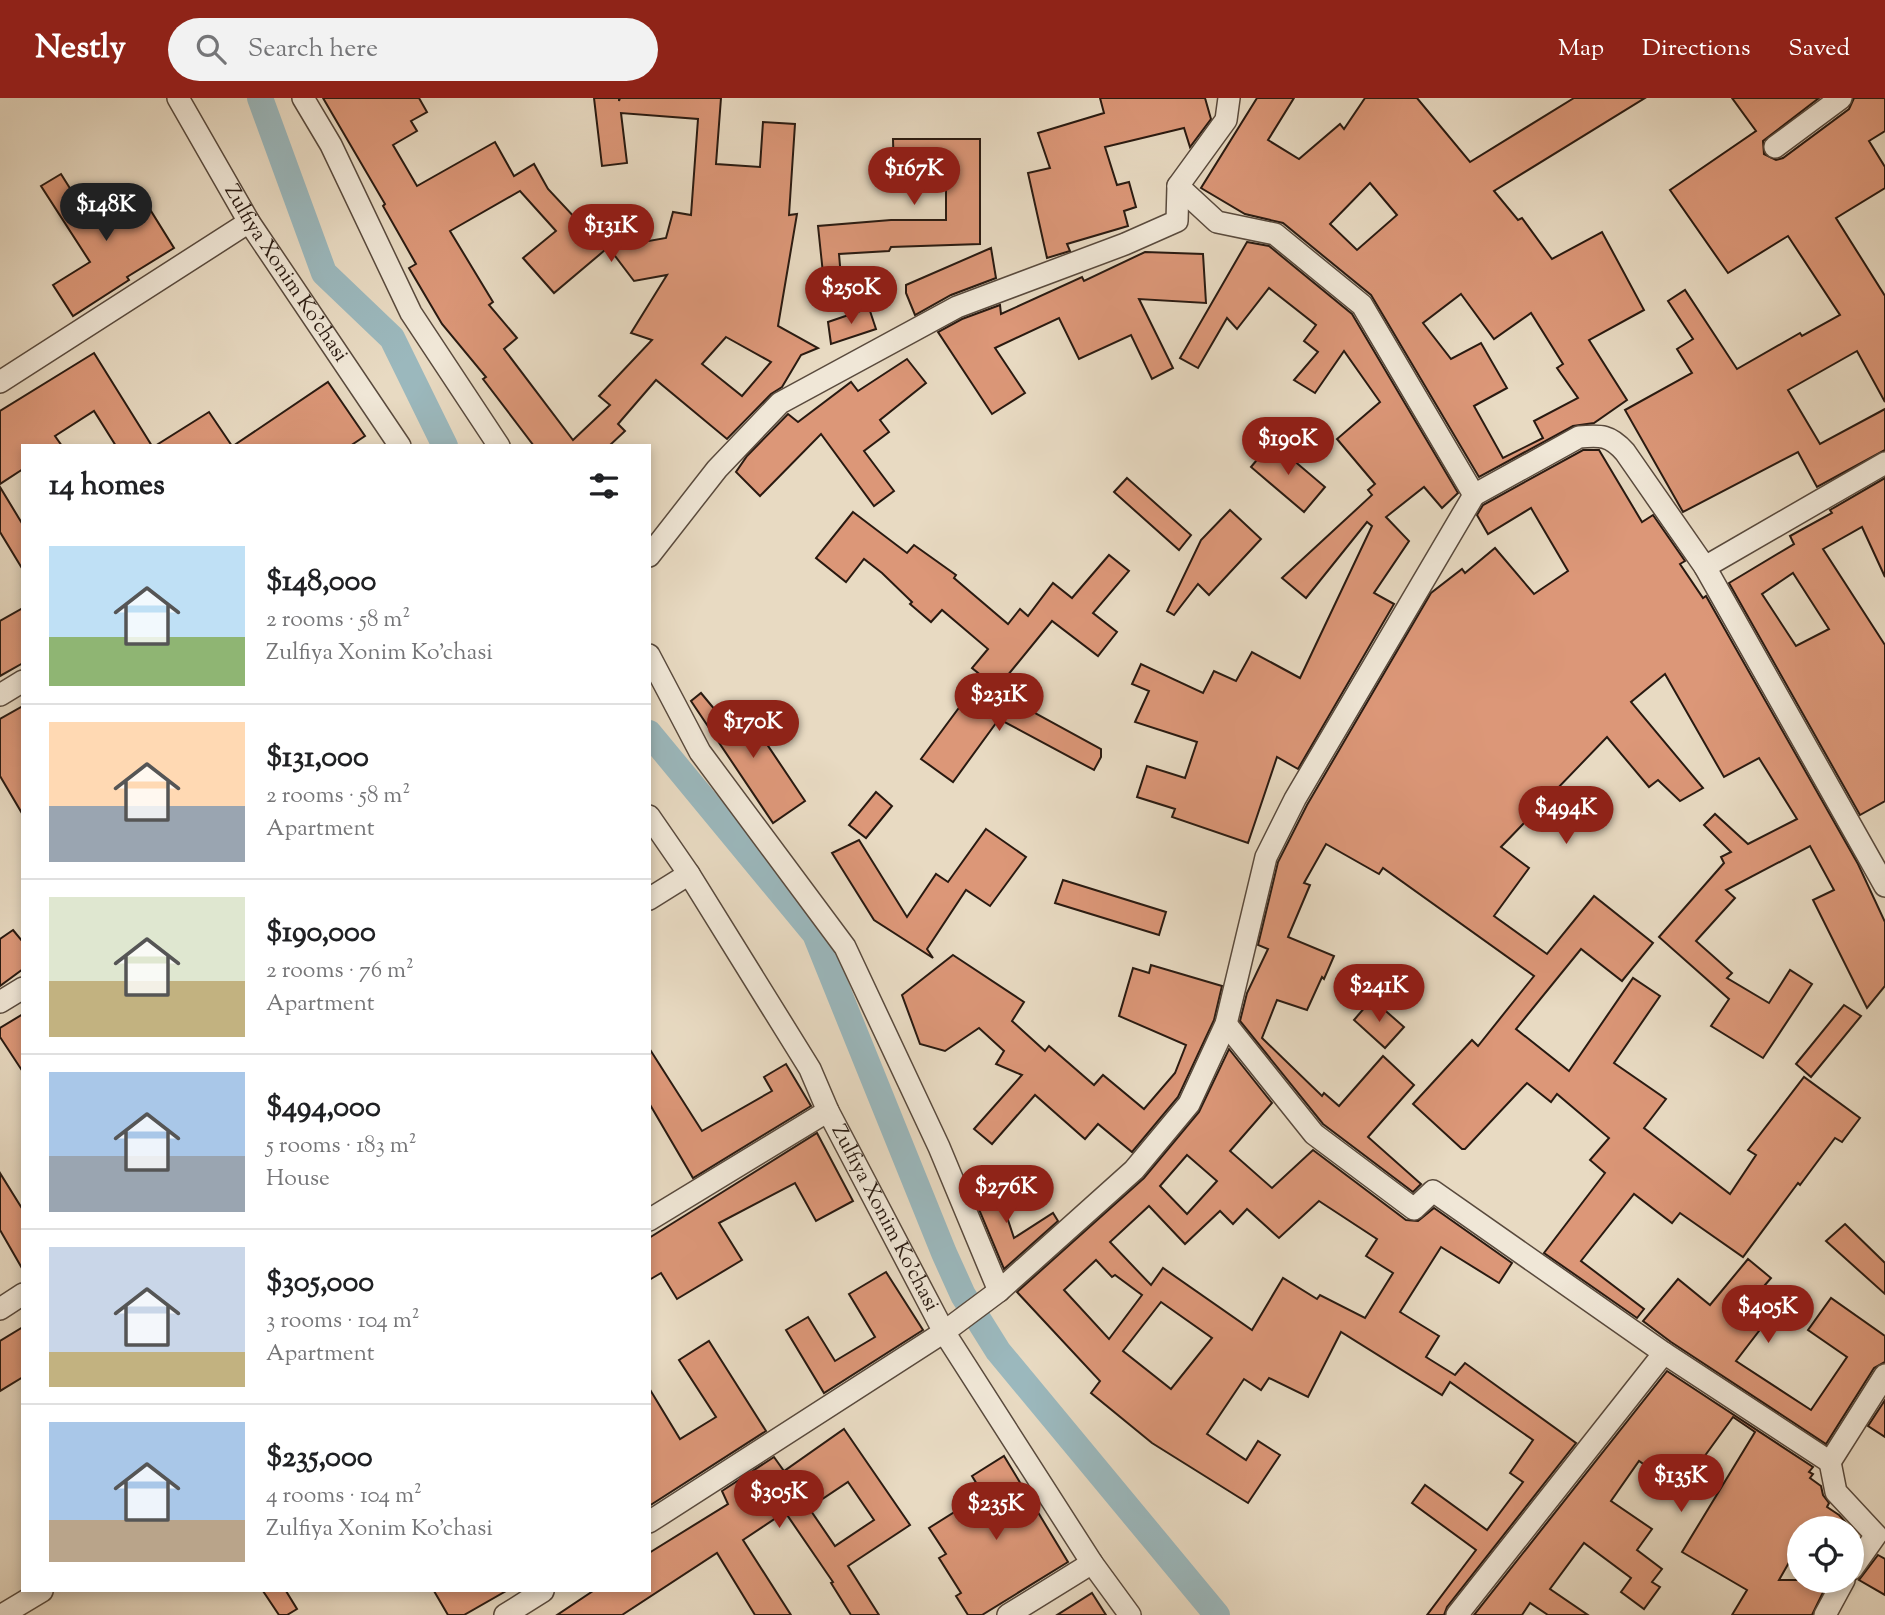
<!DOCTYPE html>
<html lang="en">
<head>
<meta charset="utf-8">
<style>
	:root { --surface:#fff; --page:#f2f2f2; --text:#202124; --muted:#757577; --line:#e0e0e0; --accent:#8f2418 }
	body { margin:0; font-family:"Sorts Mill Goudy",serif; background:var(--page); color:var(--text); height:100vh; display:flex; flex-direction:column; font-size:26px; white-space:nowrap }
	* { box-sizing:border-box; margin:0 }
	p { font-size:23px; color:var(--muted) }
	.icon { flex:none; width:38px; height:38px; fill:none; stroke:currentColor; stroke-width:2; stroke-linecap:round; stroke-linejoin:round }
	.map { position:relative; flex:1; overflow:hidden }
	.side { position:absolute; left:21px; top:346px; width:630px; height:1148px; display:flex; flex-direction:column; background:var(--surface); border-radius:0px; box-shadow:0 4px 10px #0003 }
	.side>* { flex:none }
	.tools { position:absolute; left:1787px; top:1418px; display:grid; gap:14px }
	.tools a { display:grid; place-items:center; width:77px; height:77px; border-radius:50%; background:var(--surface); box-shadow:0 4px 10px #0003; font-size:35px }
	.price { position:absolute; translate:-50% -60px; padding:0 16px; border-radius:24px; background:var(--accent); color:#fff; font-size:23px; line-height:46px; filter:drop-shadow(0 2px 4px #0008) }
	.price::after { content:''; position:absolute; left:50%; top:42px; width:21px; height:16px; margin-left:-10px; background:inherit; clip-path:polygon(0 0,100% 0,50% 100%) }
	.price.active { background:#222; color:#fff }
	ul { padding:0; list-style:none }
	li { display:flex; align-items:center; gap:21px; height:175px; padding:0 28px }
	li+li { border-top:2px solid var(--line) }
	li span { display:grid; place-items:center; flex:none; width:196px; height:140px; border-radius:0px; color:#555 }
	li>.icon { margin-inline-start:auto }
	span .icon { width:84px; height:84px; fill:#fffc; stroke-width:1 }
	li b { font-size:30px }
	h2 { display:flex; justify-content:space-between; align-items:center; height:84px; padding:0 28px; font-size:30px }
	header { display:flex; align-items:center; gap:42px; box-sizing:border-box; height:98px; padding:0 35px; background:var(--accent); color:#fff }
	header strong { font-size:33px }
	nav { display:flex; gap:38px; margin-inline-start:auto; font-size:24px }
	.search { width:490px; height:63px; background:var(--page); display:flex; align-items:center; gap:18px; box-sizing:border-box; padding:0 24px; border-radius:38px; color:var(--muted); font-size:26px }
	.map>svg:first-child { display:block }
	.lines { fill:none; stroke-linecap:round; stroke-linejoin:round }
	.canal { stroke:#9bb8bd; stroke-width:26 }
	.building { fill:#dc9778; stroke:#291a11; stroke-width:2; fill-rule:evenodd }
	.street-casing { stroke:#594a3d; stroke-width:24 }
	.street { stroke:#f0e7d7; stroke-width:21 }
	.labels { text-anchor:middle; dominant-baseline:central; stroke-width:5; stroke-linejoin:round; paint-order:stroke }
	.street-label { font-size:21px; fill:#291a11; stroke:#f0e7d7 }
</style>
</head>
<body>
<header>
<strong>Nestly</strong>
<div class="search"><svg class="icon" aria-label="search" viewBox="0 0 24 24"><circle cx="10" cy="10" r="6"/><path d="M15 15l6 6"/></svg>Search here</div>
<nav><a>Map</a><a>Directions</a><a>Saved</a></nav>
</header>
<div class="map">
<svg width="1885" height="1517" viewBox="0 0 1885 1517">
	<rect width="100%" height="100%" fill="#e8dac2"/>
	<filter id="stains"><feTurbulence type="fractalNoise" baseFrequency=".00286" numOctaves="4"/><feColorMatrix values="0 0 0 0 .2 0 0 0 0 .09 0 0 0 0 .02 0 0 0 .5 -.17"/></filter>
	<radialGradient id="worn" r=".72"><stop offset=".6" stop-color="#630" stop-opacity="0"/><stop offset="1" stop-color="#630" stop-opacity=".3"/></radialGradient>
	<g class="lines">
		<g class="canal">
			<path d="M260 0 324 175 392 240 445 348"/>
			<path d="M649 635 815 836 944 1155 963 1197 998 1253 1217 1517"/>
		</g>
	</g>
	<g class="building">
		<path d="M323 0H419L427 14 411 23 417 33 393 47 417 88 495 44 514 78 534 66 548 91 605 152 554 195 523 160 556 133 520 93 450 133 493 204 489 207 517 240 504 251 573 342 610 307 599 298 652 242 631 235 667 177 634 183 609 150 666 140 673 114 691 117 698 21 621 15 627 65 602 68 594 0H619V3L620 0H721L716 66 760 69 763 24 795 26 789 117 797 116 778 228 818 250 801 257 782 289 771 296 727 341 656 282 618 326 625 333 609 348H534L483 281 486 279 442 226 409 170 416 166 383 108 385 106ZM726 239 771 264 742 298 702 266Z"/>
		<path d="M1100 0H1205L1211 21 1190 49 1184 30 1105 49 1117 87 1129 84 1136 109 1124 113 1128 128 1067 146 1070 153 1047 160 1028 75 1050 70 1038 35 1104 15Z"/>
		<path d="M1257 0H1294L1268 42 1299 61 1340 26 1344 31 1365 0H1417L1470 64 1574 0H1645L1494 93 1518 122 1522 120 1552 161 1602 134 1644 212 1589 242 1627 302 1594 325 1573 328 1479 379 1371 197 1283 125 1245 116 1201 90ZM1370 85 1397 117 1357 152 1330 126ZM1461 196 1494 241 1531 215 1563 266 1557 270 1578 300 1534 323 1543 340 1503 360 1474 308 1507 290 1481 245 1451 261 1423 225Z"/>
		<path d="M1732 0H1819L1763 43 1764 56 1776 62 1783 60 1849 11 1854 0H1885V33L1869 43 1885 69V90L1836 120 1885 198V304L1857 253 1788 292 1820 346 1885 311V352L1817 389 1798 354 1683 414 1625 312 1692 275 1677 251 1693 241 1668 203 1685 192 1737 271 1800 235 1802 238 1840 217 1788 138 1728 175 1670 92 1756 33Z"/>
		<path d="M893 41H980V146L891 149 889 153 839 156 843 203 826 204 818 128 891 122H946V83H894Z"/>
		<path d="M61 76 88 119 136 89 174 150 127 179 129 182 73 218 53 187 90 164 41 88Z"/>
		<path d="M1247 144 1269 148 1352 216 1458 395 1442 410 1424 389 1386 419 1409 443 1374 495 1394 506 1298 671 1277 659 1248 745 1172 719 1175 711 1137 699 1147 668 1185 680 1197 644 1135 624 1149 593 1132 586 1141 566 1203 595 1214 573 1236 583 1252 554 1300 580 1372 428 1367 424 1306 500 1282 480 1372 397 1368 392 1375 386 1337 341 1380 304 1344 253 1315 295 1294 282 1318 254 1304 243 1316 227 1269 190 1237 231 1227 220 1198 270 1180 260Z"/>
		<path d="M991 150 996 180 951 197 915 217 906 195V187Z"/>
		<path d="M1145 154 1203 156 1206 205 1139 201 1173 270 1152 281 1131 237 1079 261 1059 220 995 250 1025 295 992 316 938 234 962 221 1000 207 1001 216 1082 179 1084 183Z"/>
		<path d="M869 210 876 231 831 246 828 224Z"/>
		<path d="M94 255 152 348H116L94 313 55 338 62 348H23V371L0 386V313Z"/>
		<path d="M907 261 926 285 880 322 889 334 864 353 894 393 874 408 821 336 760 398 736 374 747 358 788 316 798 324 851 284 858 293Z"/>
		<path d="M328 284 365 338 350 348H233Z"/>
		<path d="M209 314 232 348H155Z"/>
		<path d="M1272 344 1325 389 1304 414 1251 369Z"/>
		<path d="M1583 352H1599L1642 424 1653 417 1685 463 1680 466 1703 500 1706 498 1858 766 1885 824V888L1867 910 1813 802 1834 792 1810 748 1726 792 1735 800 1696 843 1732 875 1727 880 1769 905 1790 872 1812 886 1763 960 1711 928 1729 901 1659 839 1724 765 1721 759 1731 754 1704 727 1715 716 1748 746 1797 721 1759 660 1724 679 1665 576 1631 604 1703 690 1680 703 1658 682 1649 689 1607 639 1501 749 1529 770 1494 818 1547 856 1594 798 1653 845 1622 883 1581 851 1516 931 1569 973 1633 880 1660 898 1614 965 1666 1001 1644 1030 1730 1096 1756 1057 1748 1052 1804 979 1860 1020 1842 1044 1835 1040 1800 1087 1798 1085 1743 1159 1680 1115 1672 1125 1634 1096 1581 1163 1644 1211 1637 1220 1544 1155 1605 1075 1590 1062 1609 1040 1557 996 1551 1004 1527 985 1465 1051H1462L1413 1006 1472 942 1478 948 1534 878 1383 770 1379 776 1326 746 1304 785 1310 787 1288 839 1334 858 1324 881 1322 879 1307 912 1277 902 1262 940 1322 998 1324 995 1339 1008 1383 958 1414 987 1368 1039 1421 1086 1413 1094 1323 1026 1240 923 1247 895 1268 851 1258 847 1278 764 1307 707 1431 495 1462 471 1465 475 1495 450 1534 496 1568 473 1531 410 1488 436 1477 417 1483 407Z"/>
		<path d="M1127 380 1191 437 1179 452 1114 394Z"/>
		<path d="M1885 380V479L1862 429 1823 451 1885 547V703L1860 717 1729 485 1794 446 1790 438 1832 415 1830 412ZM1793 475 1829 531 1796 548 1762 496Z"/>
		<path d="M0 389 23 427V472L0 434Z"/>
		<path d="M1230 412 1261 441 1209 497 1198 486 1174 517 1167 513 1201 442Z"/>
		<path d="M853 414 907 455 914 447 956 477 954 480 1008 526 1020 511 1028 518 1053 485 1072 500 1109 457 1129 473 1093 515 1117 534 1098 558 1052 523 1003 583 996 580 993 587 972 570 988 551 942 512 931 524 910 506 912 504 882 475 864 461 846 484 816 460Z"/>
		<path d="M23 510V565L0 578V523Z"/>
		<path d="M978 584 1101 651V659L1094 672 999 621 953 684 921 661Z"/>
		<path d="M701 595 725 624 744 612 805 703 773 725 691 603Z"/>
		<path d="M23 608V717L0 678V621Z"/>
		<path d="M876 694 892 708 866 740 849 727Z"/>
		<path d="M986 731 1026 759 990 808 966 792 927 851 933 860 874 822 832 755 859 742 907 819 936 776 948 784Z"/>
		<path d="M1063 782 1166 814 1159 837 1055 805Z"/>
		<path d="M13 832 23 844V871L0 888V841Z"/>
		<path d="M953 857 1024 904 1012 923 1045 953 1049 948 1094 987 1103 977 1144 1011 1175 975 1186 947 1119 918 1133 870 1149 875 1151 867 1222 888 1214 922 1178 999 1132 1054 1098 1026 1085 1041 1035 997 992 1046 974 1031 1022 977 996 966 1004 953 979 930 945 953 920 946 902 897Z"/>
		<path d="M1372 901 1404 929 1385 950 1354 922Z"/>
		<path d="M1844 907 1861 918 1811 979 1796 966Z"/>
		<path d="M23 916V974L0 939V930Z"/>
		<path d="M649 950 702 1033 772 993 764 979 786 966 811 1008 693 1080 649 1005Z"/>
		<path d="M1229 951 1272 1005 1230 1053 1272 1090 1313 1052 1406 1122 1418 1123 1434 1110 1512 1165 1499 1185 1441 1149 1400 1214 1439 1238 1426 1259 1455 1277 1465 1265 1576 1345 1447 1509 1444 1517H1427L1476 1452 1412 1405 1425 1387 1487 1432 1523 1384 1510 1375 1533 1342 1450 1284 1442 1297 1341 1234 1308 1299 1269 1280 1261 1292 1244 1281 1207 1336 1246 1362 1258 1343 1280 1357 1248 1405 1152 1345 1091 1295 1100 1283 1017 1194 1144 1080 1199 1014ZM1187 1057 1217 1083 1187 1116 1160 1088ZM1319 1103 1377 1141 1366 1158 1393 1175 1365 1220 1320 1197 1317 1201 1283 1180 1252 1232 1163 1170 1151 1187 1110 1144 1149 1108 1185 1146 1220 1113 1233 1126 1247 1111 1279 1140ZM1096 1162 1112 1179 1115 1177 1142 1197 1109 1241 1064 1192ZM1161 1204 1212 1240 1171 1291 1123 1253Z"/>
		<path d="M817 1035 853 1103 816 1123 795 1085 719 1125 742 1162 677 1201 661 1175 649 1182V1140Z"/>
		<path d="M0 1075 23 1112V1172L0 1132Z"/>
		<path d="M995 1083 1014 1140 1053 1115 1058 1123 1004 1171 970 1090Z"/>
		<path d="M1845 1126 1885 1165V1196L1826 1143Z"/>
		<path d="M1748 1161 1771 1180 1752 1202 1772 1216 1736 1263 1811 1312 1847 1259 1808 1232 1831 1200 1885 1238V1264L1874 1270 1826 1346 1671 1244 1643 1223 1678 1181 1710 1207Z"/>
		<path d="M886 1174 923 1232 824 1295 786 1232 808 1219 835 1263 875 1239 849 1196Z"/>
		<path d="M23 1229V1279L0 1293V1243Z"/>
		<path d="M709 1243 766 1333 649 1408V1290L680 1341 716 1319 679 1262Z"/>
		<path d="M1667 1273 1813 1369 1809 1374 1813 1376 1810 1380 1821 1388 1823 1397 1829 1405 1827 1409 1839 1417 1851 1430H1799V1447L1779 1482H1829L1812 1517H1732L1747 1492 1682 1454 1755 1334 1733 1319 1680 1392 1639 1363 1611 1403 1652 1431 1637 1452 1662 1471 1652 1484 1660 1489 1644 1511 1621 1494 1631 1480 1584 1445 1550 1491 1588 1517H1548L1530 1505 1522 1517H1474Z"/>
		<path d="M1885 1302V1339L1868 1328Z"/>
		<path d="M844 1331 910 1427 848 1468 879 1517H851L831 1485 833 1484 785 1414 743 1442 791 1517H755L717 1455 622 1517H557L593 1493H649V1455L728 1406 722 1393 774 1359 784 1373ZM848 1384 874 1422 835 1448 809 1410Z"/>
		<path d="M1004 1358 1068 1464 982 1517H968L956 1498 961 1495 939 1460 946 1456 929 1430 983 1396 972 1378Z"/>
		<path d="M1878 1457 1885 1461V1497L1859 1482Z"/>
		<path d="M263 1493H286L297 1511 287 1517H279Z"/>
		<path d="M434 1493H506L464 1517H448Z"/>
		<path d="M1092 1495 1106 1517H1057Z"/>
	</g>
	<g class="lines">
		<defs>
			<g id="street">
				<path id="s1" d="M178 0 249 124 400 348"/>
				<path d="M303 0 331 47 411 215 499 348"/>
				<path d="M1775 49 1841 0"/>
				<path d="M0 284 249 124"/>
				<path d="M1474 397 1579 339C1601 337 1610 337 1625 354L1705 469 1885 788"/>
				<path d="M649 458 717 371 780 305 957 209 1125 146 1177 123 1178 88 1226 22 1229 0"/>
				<path d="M1705 469 1885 365"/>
				<path d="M649 557 700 654 845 849 939 1049 999 1193"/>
				<path d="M0 597 23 583"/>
				<path id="s2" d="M649 718 689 776 810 971 828 1013 944 1234 1092 1465 1130 1517"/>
				<path d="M649 801 689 776"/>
				<path d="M0 904 23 890"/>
				<path d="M1226 926 1314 1036 1414 1111 1433 1093 1664 1255"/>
				<path d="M649 1122 828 1013"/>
				<path d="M0 1211 23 1196"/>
				<path d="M1830 1364 1836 1394 1876 1437 1852 1471"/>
				<path d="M649 1424 944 1234 999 1193 1134 1072 1189 1006 1226 926 1266 759 1295 701 1474 397 1362 207 1275 136 1217 124 1178 88"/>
				<path d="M2 1517 42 1493"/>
				<path d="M505 1517 543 1493"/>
				<path d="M1008 1517 1092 1465"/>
				<path d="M1457 1517 1664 1255 1830 1364 1885 1277"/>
				<path d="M1825 1517 1844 1482"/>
			</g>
		</defs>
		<use href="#street" class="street-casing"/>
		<use href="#street" class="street"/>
	</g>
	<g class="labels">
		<g class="street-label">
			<text stroke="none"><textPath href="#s1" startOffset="206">Zulfiya Xonim Ko'chasi</textPath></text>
			<text stroke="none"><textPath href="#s2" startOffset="467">Zulfiya Xonim Ko'chasi</textPath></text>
		</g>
	</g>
	<rect width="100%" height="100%" filter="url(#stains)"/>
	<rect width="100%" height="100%" fill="url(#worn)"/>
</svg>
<div class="tools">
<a><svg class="icon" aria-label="locate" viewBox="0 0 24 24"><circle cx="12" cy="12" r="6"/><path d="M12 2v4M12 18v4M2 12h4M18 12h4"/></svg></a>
</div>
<b class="price" style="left:914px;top:109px">$167K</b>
<b class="price active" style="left:106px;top:145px">$148K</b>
<b class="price" style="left:611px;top:166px">$131K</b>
<b class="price" style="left:851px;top:228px">$250K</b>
<b class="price" style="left:1288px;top:379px">$190K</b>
<b class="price" style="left:999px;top:635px">$231K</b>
<b class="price" style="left:753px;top:662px">$170K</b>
<b class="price" style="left:1566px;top:748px">$494K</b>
<b class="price" style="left:1379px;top:926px">$241K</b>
<b class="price" style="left:1006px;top:1127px">$276K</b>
<b class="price" style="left:1768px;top:1247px">$405K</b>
<b class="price" style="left:1681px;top:1416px">$135K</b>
<b class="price" style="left:779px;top:1432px">$305K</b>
<b class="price" style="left:996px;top:1444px">$235K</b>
<section class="side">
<h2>14 homes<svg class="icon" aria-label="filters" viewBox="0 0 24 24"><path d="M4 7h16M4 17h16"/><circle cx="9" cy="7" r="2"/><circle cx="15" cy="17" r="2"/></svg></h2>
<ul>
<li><span style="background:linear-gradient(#bfe0f5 65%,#8fb573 0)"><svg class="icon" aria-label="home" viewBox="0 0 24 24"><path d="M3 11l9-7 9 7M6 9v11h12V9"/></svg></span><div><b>$148,000</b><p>2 rooms · 58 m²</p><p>Zulfiya Xonim Ko'chasi</p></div></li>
<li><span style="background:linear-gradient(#ffd9b3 60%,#9aa5b1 0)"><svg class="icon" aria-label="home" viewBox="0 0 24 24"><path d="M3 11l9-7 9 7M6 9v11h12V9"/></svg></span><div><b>$131,000</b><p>2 rooms · 58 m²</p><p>Apartment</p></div></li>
<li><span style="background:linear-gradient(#dfe7d0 60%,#c2b280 0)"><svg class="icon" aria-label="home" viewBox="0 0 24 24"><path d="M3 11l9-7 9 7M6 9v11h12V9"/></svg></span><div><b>$190,000</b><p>2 rooms · 76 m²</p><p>Apartment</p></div></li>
<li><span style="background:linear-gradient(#a9c7e8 60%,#9aa5b1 0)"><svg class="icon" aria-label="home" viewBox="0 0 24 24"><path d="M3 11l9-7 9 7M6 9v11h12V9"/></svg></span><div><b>$494,000</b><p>5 rooms · 183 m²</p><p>House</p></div></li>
<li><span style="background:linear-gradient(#c9d6e8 75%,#c2b280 0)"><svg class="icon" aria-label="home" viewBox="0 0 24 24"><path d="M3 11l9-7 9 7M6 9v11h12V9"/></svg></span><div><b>$305,000</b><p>3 rooms · 104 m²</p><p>Apartment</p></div></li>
<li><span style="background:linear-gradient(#a9c7e8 70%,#b9a48a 0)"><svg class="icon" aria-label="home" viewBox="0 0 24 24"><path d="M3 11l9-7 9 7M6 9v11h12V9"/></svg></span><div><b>$235,000</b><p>4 rooms · 104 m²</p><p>Zulfiya Xonim Ko'chasi</p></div></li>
</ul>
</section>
</div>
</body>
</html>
